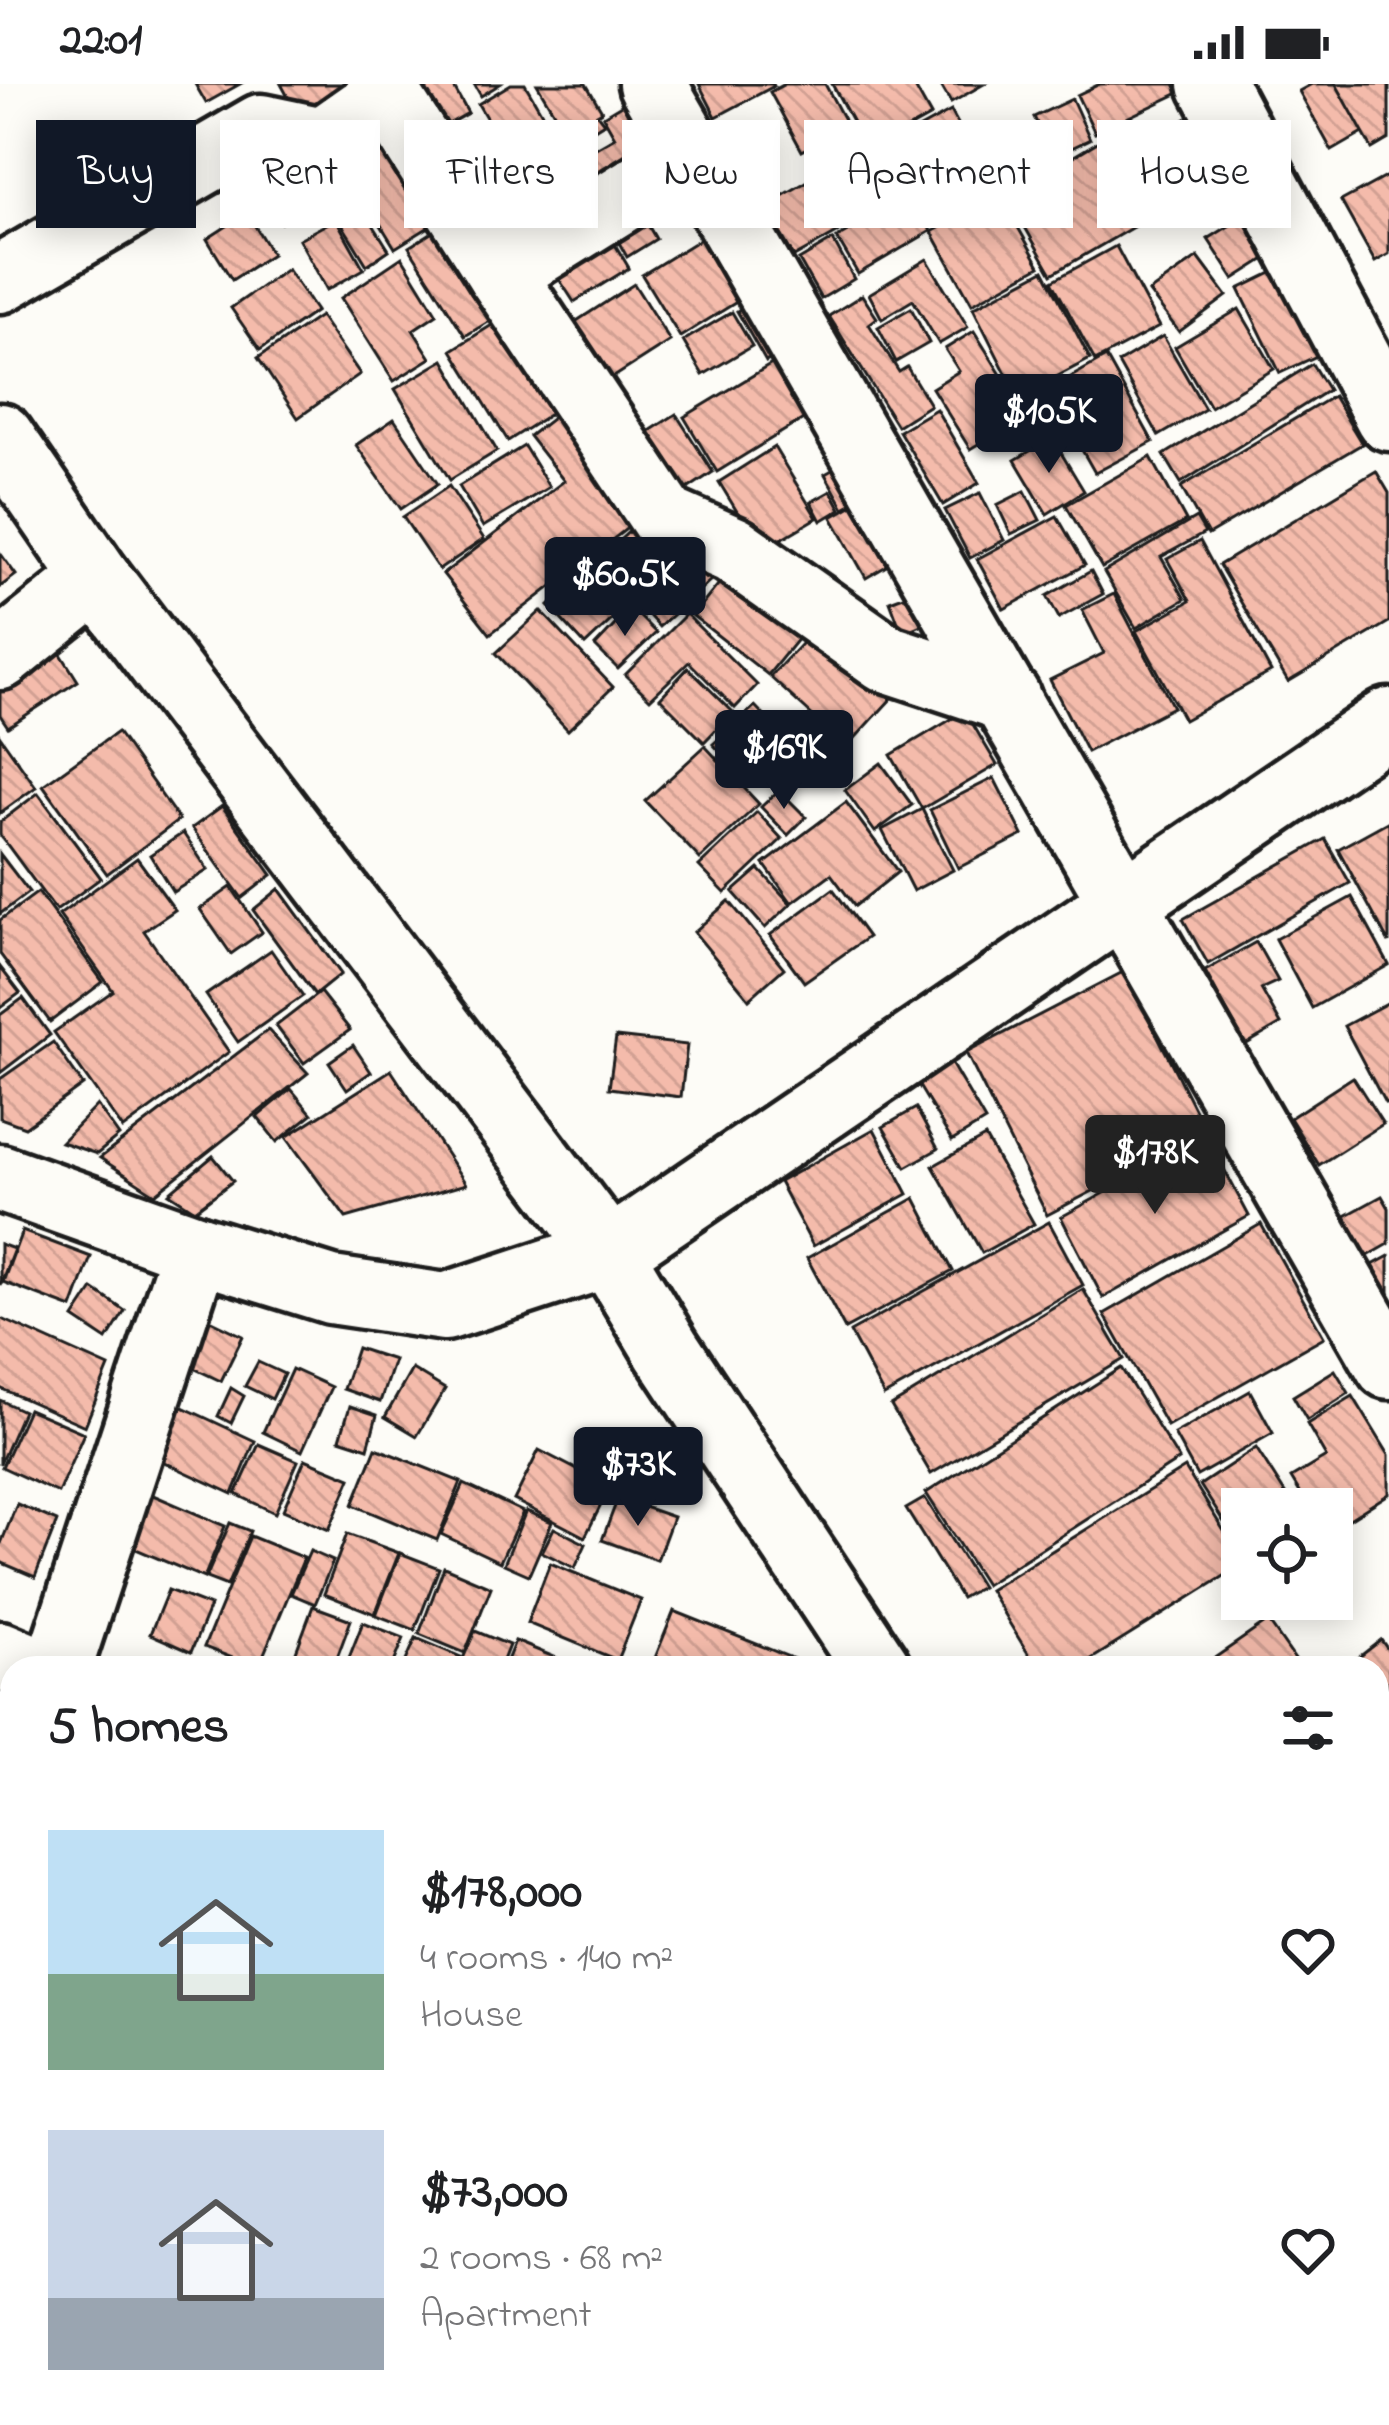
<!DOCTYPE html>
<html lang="en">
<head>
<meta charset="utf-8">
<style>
	:root { --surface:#fff; --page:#f6f6f6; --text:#202124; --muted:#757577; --accent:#111827 }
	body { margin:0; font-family:"Indie Flower",sans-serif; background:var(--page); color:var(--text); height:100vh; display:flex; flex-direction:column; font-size:45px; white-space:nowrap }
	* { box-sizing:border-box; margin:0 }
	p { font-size:39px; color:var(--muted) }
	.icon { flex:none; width:66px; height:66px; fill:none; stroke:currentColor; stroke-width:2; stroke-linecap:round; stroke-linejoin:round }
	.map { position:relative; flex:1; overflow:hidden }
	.panel { position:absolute; left:0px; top:1572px; width:1389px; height:771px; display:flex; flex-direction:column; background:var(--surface); border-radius:36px 36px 0 0; box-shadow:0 6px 30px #0003 }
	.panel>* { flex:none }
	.hud { position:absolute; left:36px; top:36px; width:1317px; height:108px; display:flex; gap:24px }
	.controls { position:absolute; left:1221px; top:1404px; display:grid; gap:24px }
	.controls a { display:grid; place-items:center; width:132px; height:132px; border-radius:0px; background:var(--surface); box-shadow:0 6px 30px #0003; font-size:60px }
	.price { position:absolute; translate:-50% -102px; padding:0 27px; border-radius:12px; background:var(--accent); color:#fff; font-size:39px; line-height:78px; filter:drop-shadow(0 3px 6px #0008) }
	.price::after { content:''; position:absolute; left:50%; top:72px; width:36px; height:27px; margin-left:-18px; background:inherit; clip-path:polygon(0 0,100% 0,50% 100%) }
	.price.on { background:#222; color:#fff }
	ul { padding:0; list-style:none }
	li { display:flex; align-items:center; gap:36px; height:300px; padding:0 48px }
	li span { display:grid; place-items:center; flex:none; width:336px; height:240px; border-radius:0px; color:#555 }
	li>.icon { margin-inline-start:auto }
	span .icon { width:144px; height:144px; fill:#fffc; stroke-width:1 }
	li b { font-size:51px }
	h2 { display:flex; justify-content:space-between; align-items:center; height:144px; padding:0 48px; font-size:51px }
	.pill { padding:0 42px; border-radius:0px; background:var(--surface); box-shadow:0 6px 30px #0003; font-size:42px; line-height:108px }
	.pill.on { background:var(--accent); color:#fff }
	.status { display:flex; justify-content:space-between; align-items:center; height:84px; padding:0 60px; background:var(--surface); direction:ltr }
	.status svg { height:33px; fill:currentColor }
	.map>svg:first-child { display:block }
	.building { fill:url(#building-back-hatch); stroke:#1c1c1c; stroke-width:3 }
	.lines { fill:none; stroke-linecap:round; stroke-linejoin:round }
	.minor-casing { stroke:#1c1c1c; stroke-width:75 }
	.secondary-casing { stroke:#1c1c1c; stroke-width:75 }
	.minor { stroke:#fdfcf7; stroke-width:66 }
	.secondary { stroke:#fdfcf7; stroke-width:66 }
</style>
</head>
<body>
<div class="status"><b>22:01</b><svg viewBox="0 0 49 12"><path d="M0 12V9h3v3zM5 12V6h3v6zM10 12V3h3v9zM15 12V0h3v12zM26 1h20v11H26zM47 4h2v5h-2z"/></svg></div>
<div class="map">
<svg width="1389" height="2341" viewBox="0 0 1389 2341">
	<defs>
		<pattern id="building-back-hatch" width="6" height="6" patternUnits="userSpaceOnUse" patternTransform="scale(3)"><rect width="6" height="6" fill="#f4bbab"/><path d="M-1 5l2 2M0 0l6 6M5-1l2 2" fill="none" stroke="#d1a093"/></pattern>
	</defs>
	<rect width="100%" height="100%" fill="#fdfcf7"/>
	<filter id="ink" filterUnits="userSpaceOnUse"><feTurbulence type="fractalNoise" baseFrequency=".00833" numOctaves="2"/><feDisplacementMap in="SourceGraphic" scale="24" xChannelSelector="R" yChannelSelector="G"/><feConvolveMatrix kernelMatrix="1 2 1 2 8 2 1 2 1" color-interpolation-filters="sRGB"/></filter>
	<g filter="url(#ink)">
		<g class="building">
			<path d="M195 0H240L206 19Z"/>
			<path d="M281 0H355L299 33Z"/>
			<path d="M399 0H452L468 29 429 51Z"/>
			<path d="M474 0H500L481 12Z"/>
			<path d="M511 0H525L547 38 504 64 478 20Z"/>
			<path d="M537 0H586L602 27 597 30 604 39 572 59Z"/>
			<path d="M699 0H773L774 2 716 33Z"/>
			<path d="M785 0H825L848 43 802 67 770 8Z"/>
			<path d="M832 0H913L931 32 849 77 837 55 856 44Z"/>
			<path d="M940 0H984L951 19Z"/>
			<path d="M1100 0H1174L1179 9 1095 49 1077 11Z"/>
			<path d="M1312 0H1349L1372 44 1332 67 1299 7Z"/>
			<path d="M1336 0H1389V55L1372 65Z"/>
			<path d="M636 12 667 65 589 110 570 79 615 53 603 32Z"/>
			<path d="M1072 15 1090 55 1053 73 1034 33Z"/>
			<path d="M951 27 995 108 934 142 891 60Z"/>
			<path d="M1194 30 1228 89 1189 112 1154 53Z"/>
			<path d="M1136 35 1183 114 1052 190 1007 112Z"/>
			<path d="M462 38 495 89 463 111 430 59Z"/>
			<path d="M398 45 450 130 395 164 343 79Z"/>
			<path d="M548 63 583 117 502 170 468 116Z"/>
			<path d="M301 83 320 116 281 139 262 105Z"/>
			<path d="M337 83 389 166 367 181 316 98Z"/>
			<path d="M832 83 862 135 794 173 765 122Z"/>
			<path d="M1389 91V170L1375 178 1341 117Z"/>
			<path d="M999 110 1040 182 972 220 932 148Z"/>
			<path d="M911 112 931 147 858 190 837 154Z"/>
			<path d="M637 122 656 155 627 173 608 139Z"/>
			<path d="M247 129 272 170 232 196 207 155Z"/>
			<path d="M1245 132 1270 172 1234 195 1208 155Z"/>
			<path d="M336 135 364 185 327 206 299 155Z"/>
			<path d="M453 135 510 225 465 252 409 163Z"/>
			<path d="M604 142 629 184 574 218 548 178Z"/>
			<path d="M718 144 756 206 680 253 642 191Z"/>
			<path d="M833 156 854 195 821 215 799 176Z"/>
			<path d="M1116 162 1159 243 1095 277 1052 197Z"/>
			<path d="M402 173 437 230 413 246 431 274 394 297 341 214Z"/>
			<path d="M1198 173 1227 212 1179 248 1149 208Z"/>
			<path d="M927 175 968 243 939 260 913 216 882 235 869 210Z"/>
			<path d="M1282 184 1323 269 1280 289 1239 205Z"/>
			<path d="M287 185 316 227 260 266 231 224Z"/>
			<path d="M1044 186 1090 275 1018 313 973 224Z"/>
			<path d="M634 200 670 257 592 307 555 251Z"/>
			<path d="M762 211 791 262 766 278 737 227Z"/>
			<path d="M862 211 877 234 869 240 899 288 907 283 930 321 897 342 829 232Z"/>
			<path d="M911 224 929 259 896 278 878 243Z"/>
			<path d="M1239 225 1274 285 1210 323 1175 263Z"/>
			<path d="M516 226 572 316 508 357 452 266Z"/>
			<path d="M732 228 752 262 703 291 683 257Z"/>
			<path d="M320 232 360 290 298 334 258 274Z"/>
			<path d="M974 247 1026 331 970 365 932 304 959 287 945 265Z"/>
			<path d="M1163 252 1205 325 1159 352 1118 279Z"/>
			<path d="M785 272 818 326 717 388 684 333Z"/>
			<path d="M1106 273 1153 358 1095 389 1048 306Z"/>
			<path d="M444 276 497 367 450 396 395 305Z"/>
			<path d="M1312 280 1328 306 1181 399 1164 371Z"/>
			<path d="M1333 312 1362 360 1208 451 1181 403Z"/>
			<path d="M570 320 651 426 490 550 443 490 564 397 529 352Z"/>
			<path d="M936 325 979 399 943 421 899 347Z"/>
			<path d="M676 330 713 388 665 420 628 361Z"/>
			<path d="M394 335 438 400 401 425 356 361Z"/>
			<path d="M1052 354 1084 407 1047 430 1015 376Z"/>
			<path d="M524 362 549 403 483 443 459 402Z"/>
			<path d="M774 363 817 434 761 467 719 398Z"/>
			<path d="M856 373 875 407 844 424 825 390Z"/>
			<path d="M1151 373 1186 437 1102 484 1066 421Z"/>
			<path d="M1376 387 1389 409V538L1288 598 1219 481Z"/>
			<path d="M449 402 484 455 439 486 403 433Z"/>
			<path d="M831 407 841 425 821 437 811 418Z"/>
			<path d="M1025 407 1040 436 1011 450 997 421Z"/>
			<path d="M874 409 907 470 866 494 832 433Z"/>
			<path d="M980 409 1004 456 970 474 945 426Z"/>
			<path d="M650 428 711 496 659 543 634 515 585 561 549 522Z"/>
			<path d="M1057 432 1085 481 1004 525 977 475Z"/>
			<path d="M1196 434 1205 449 1161 473 1185 515 1136 544 1104 488Z"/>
			<path d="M1200 457 1271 588 1184 636 1136 547 1190 517 1167 475Z"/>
			<path d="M0 469 16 491 0 503Z"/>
			<path d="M733 482 808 542 768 591 693 532Z"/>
			<path d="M1091 487 1103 510 1059 534 1047 512Z"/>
			<path d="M925 504 936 535 902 549 890 517Z"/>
			<path d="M1114 510 1173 623 1087 668 1050 596 1104 569 1082 526Z"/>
			<path d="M631 524 656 549 618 585 595 562Z"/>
			<path d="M541 527 613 603 568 646 496 569Z"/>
			<path d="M686 530 757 601 735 624 689 578 650 615 625 591Z"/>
			<path d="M815 545 891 615 847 663 770 593Z"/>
			<path d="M49 551 78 597 8 643 0 631V583Z"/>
			<path d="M688 584 733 628 704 658 660 614Z"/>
			<path d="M755 622 779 647 738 687 713 660Z"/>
			<path d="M965 627 997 681 922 725 891 671Z"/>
			<path d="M117 648 179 736 107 790 43 701Z"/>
			<path d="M0 652 36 703 0 729Z"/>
			<path d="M705 662 759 720 700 775 645 717Z"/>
			<path d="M881 679 912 721 875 748 845 706Z"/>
			<path d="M994 694 1023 751 958 784 930 726Z"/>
			<path d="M779 706 806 733 788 751 761 723Z"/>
			<path d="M38 709 101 794 56 827 0 751V738Z"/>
			<path d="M846 718 898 788 855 822 831 790 792 819 764 780Z"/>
			<path d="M222 722 272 791 242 814 192 744Z"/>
			<path d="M922 725 953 786 913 807 882 746Z"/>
			<path d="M757 728 782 755 725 809 699 782Z"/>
			<path d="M1389 737V859L1338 765Z"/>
			<path d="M183 749 208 786 173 808 150 771Z"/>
			<path d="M1325 755 1350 799 1208 880 1183 835Z"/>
			<path d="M0 770 29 808 0 830Z"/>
			<path d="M137 774 175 826 144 847 229 968 123 1045 54 948 113 907 59 831Z"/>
			<path d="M759 785 791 820 765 844 733 808Z"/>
			<path d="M231 803 262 848 231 870 200 825Z"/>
			<path d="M279 805 341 890 315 911 253 826Z"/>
			<path d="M833 805 868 853 804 898 770 851Z"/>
			<path d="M38 808 103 898 50 938 0 870V836Z"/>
			<path d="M1352 813 1389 881 1312 924 1275 855Z"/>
			<path d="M729 817 784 884 749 915 694 848Z"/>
			<path d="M1256 858 1278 897 1261 905 1281 940 1245 961 1205 887Z"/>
			<path d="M271 866 303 912 238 958 206 911Z"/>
			<path d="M0 883 20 909 0 924Z"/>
			<path d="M1125 887 1206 1048 1047 1131 966 969Z"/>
			<path d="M320 908 350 946 304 979 276 942Z"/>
			<path d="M23 914 50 951 0 989V931Z"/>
			<path d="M1389 918V1018L1385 1019 1344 942Z"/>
			<path d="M268 946 308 989 155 1110 100 1074Z"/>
			<path d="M616 953 687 961 681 1013 609 1004Z"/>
			<path d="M53 958 83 1001 25 1043 0 1034V995Z"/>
			<path d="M353 961 371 988 347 1005 329 978Z"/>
			<path d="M949 976 985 1037 952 1057 916 997Z"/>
			<path d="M391 986 466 1100 346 1134 286 1053Z"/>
			<path d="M1353 993 1383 1040 1319 1081 1290 1034Z"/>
			<path d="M291 1005 312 1030 277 1058 257 1033Z"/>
			<path d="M97 1021 119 1052 97 1070 61 1058Z"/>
			<path d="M916 1024 938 1065 906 1083 883 1043Z"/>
			<path d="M874 1045 908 1110 813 1162 779 1098Z"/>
			<path d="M985 1053 1034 1140 982 1169 933 1082Z"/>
			<path d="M1207 1053 1249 1132 1103 1214 1061 1133Z"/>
			<path d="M213 1072 233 1097 195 1126 169 1109Z"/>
			<path d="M1382 1112 1389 1124V1160L1361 1176 1338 1136Z"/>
			<path d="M915 1114 953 1187 845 1245 807 1174Z"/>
			<path d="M1049 1138 1083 1201 884 1312 850 1248Z"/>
			<path d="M1261 1140 1324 1253 1167 1342 1104 1230Z"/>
			<path d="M22 1147 91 1173 72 1224 3 1198Z"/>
			<path d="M0 1160 14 1165 0 1201Z"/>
			<path d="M1389 1172V1209L1385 1212 1369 1183Z"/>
			<path d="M93 1205 125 1227 107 1256 74 1234Z"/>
			<path d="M1083 1205 1124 1275 931 1390 891 1322Z"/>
			<path d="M0 1234 109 1283 85 1342 0 1304Z"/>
			<path d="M208 1235 243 1252 221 1297 185 1280Z"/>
			<path d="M357 1264 394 1276 380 1318 343 1305Z"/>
			<path d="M258 1278 284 1290 272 1315 245 1302Z"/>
			<path d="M1121 1284 1179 1376 985 1501 926 1409Z"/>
			<path d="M292 1285 331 1303 302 1367 263 1348Z"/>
			<path d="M412 1285 445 1305 417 1352 385 1333Z"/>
			<path d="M1335 1286 1349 1309 1307 1336 1293 1312Z"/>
			<path d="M231 1304 244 1312 231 1339 218 1332Z"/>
			<path d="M1250 1307 1273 1349 1197 1392 1174 1350Z"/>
			<path d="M1353 1312 1389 1371V1410L1332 1446V1425H1310L1291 1394 1326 1373 1307 1340Z"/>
			<path d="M0 1316 23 1327 0 1380Z"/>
			<path d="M172 1318 255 1357 233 1410 147 1370Z"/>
			<path d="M350 1322 377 1331 368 1364 340 1355Z"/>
			<path d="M28 1325 84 1349 58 1409 2 1383Z"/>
			<path d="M259 1360 298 1377 275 1429 236 1410Z"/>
			<path d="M376 1364 461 1398 437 1456 353 1421Z"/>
			<path d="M1256 1364 1295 1425H1242V1466L1200 1401Z"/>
			<path d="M539 1366 610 1403 585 1453 514 1416Z"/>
			<path d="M305 1375 351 1394 329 1446 283 1426Z"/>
			<path d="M1185 1384 1242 1476V1481L1077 1584H1037L989 1506Z"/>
			<path d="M464 1400 523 1428 500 1478 441 1450Z"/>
			<path d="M146 1408 225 1442 204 1494 124 1460Z"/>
			<path d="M618 1414 673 1433 657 1476 602 1456Z"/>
			<path d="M925 1414 981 1503 961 1514 906 1425Z"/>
			<path d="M17 1420 57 1437 35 1493 0 1478V1462Z"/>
			<path d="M526 1427 552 1438 529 1491 504 1480Z"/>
			<path d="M230 1439 250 1447 227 1502 206 1494Z"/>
			<path d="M554 1444 586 1460 575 1484 542 1468Z"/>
			<path d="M347 1450 399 1469 375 1530 324 1510Z"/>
			<path d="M250 1452 304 1474 258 1584 204 1563Z"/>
			<path d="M310 1467 333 1477 315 1520 291 1510Z"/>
			<path d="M400 1469 439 1484 415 1546 376 1531Z"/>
			<path d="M550 1479 641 1516 617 1576 527 1539Z"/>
			<path d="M444 1483 491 1503 465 1569 419 1550Z"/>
			<path d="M168 1506 210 1522 191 1568 150 1550Z"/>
			<path d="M313 1522 351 1536 333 1584H290Z"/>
			<path d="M674 1527 814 1583 813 1584H651Z"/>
			<path d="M1268 1537 1298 1580 1293 1584H1200Z"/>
			<path d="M363 1538 404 1554 392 1584H345Z"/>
			<path d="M475 1547 509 1561 500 1584H459Z"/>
			<path d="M416 1554 461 1573 457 1584H403Z"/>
			<path d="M1381 1556 1389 1567V1668L1377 1652V1584H1345Z"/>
			<path d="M515 1557 581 1584H504Z"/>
			<path d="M1 1650 12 1654V1723L0 1719Z"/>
			<path d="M1377 1658 1389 1675V1688L1377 1696Z"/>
			<path d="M0 1796 12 1802V1914L0 1909Z"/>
			<path d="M0 1922 12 1927V1988L0 1983Z"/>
			<path d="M1389 2197V2294L1377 2296V2201Z"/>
			<path d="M1010 2331H1187L1185 2341H1009Z"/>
		</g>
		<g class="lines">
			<defs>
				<g id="minor">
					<path d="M380 0 501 190 665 436 733 466 886 574 1007 614"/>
					<path d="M652 0 1389 1281"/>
					<path d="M1212 0 1389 333"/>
					<path d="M501 190 692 71"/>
					<path d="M0 195 261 44 323 57 387 12"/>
					<path d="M0 353 97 494 609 1169 667 1266 877 1584"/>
					<path d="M0 572 97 494"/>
					<path d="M0 1094 196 1164 331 1206 445 1223 609 1169 1389 638"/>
					<path d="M0 1571 31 1584"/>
					<path d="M58 1584 196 1164"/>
					<path d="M1377 1756 1389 1748"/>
					<path d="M1377 2137 1389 2068"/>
					<path d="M1285 2331 1289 2341"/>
				</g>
				<g id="secondary">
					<path d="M0 2215 12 2219"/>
					<path d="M363 2331 394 2341"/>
				</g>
			</defs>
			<use href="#minor" class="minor-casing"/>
			<use href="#secondary" class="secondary-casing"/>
			<use href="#minor" class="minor"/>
			<use href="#secondary" class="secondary"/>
		</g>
	</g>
</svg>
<div class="controls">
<a><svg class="icon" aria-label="locate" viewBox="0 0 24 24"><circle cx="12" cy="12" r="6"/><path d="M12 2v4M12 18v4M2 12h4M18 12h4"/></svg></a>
</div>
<b class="price" style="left:1049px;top:392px">$105K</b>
<b class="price" style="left:625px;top:555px">$60.5K</b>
<b class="price" style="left:784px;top:728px">$169K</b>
<b class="price on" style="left:1155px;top:1133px">$178K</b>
<b class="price" style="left:638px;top:1445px">$73K</b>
<div class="hud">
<a class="pill on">Buy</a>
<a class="pill">Rent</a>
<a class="pill">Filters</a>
<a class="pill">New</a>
<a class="pill">Apartment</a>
<a class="pill">House</a>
</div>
<section class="panel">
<h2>5 homes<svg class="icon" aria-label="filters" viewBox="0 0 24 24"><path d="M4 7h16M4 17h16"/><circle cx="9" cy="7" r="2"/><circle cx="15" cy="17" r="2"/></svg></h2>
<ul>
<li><span style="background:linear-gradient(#bfe0f5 60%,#7fa58c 0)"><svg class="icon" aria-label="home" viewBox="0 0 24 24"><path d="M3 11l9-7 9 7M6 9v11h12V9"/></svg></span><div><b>$178,000</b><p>4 rooms · 140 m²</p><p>House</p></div><svg class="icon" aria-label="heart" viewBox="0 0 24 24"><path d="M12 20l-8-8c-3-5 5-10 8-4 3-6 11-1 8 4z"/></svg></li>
<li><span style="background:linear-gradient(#c9d6e8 70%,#9aa5b1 0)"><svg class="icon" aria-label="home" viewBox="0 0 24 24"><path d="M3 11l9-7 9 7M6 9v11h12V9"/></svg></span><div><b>$73,000</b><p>2 rooms · 68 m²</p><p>Apartment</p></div><svg class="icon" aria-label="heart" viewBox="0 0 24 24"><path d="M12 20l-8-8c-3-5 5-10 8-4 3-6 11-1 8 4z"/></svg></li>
</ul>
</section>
</div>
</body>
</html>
